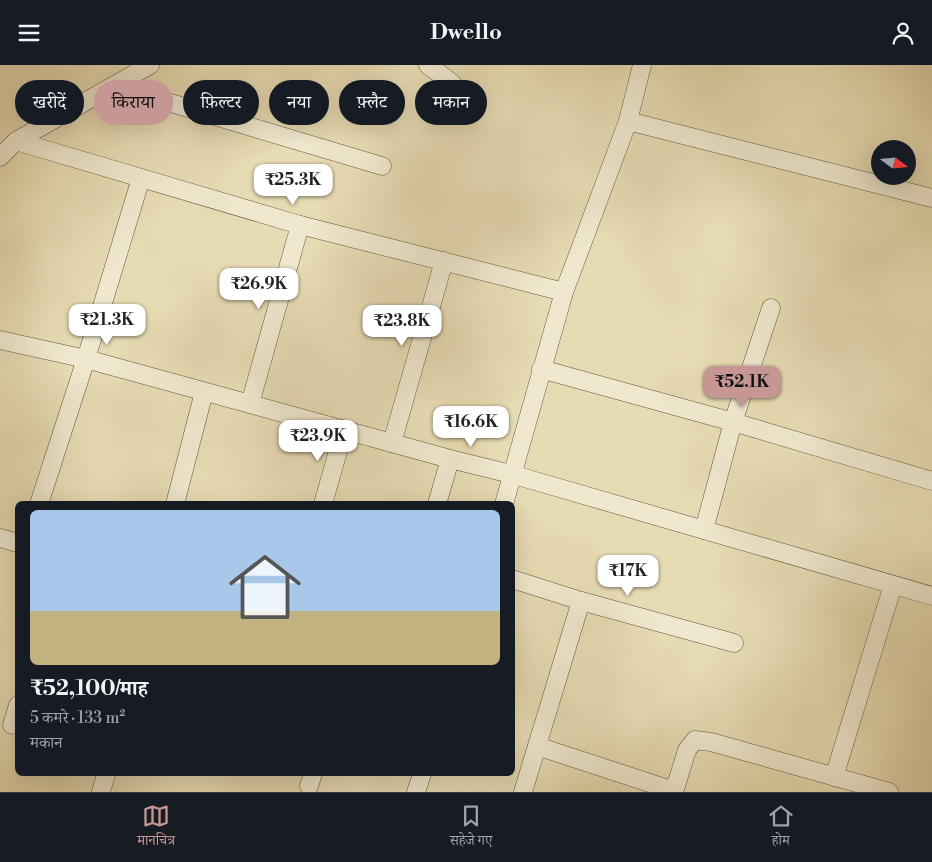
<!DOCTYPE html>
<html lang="hi">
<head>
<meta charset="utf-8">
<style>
	:root { --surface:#171b24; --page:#242831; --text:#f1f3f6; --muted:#9ea1a6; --line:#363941; --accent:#c59692 }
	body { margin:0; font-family:"Libre Bodoni","Noto Serif Devanagari",serif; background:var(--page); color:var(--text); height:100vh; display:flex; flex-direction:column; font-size:19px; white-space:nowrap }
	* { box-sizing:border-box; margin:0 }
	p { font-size:16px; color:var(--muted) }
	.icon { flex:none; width:28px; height:28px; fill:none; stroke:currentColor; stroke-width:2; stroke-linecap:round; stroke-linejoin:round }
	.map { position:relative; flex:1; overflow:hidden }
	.side { position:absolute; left:15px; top:436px; width:500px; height:275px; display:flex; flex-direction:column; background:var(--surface); border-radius:8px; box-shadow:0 5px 20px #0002 }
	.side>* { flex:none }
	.top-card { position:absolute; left:15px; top:15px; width:500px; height:45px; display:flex; gap:10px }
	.needle { width:32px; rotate:106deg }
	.tools { position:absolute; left:871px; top:75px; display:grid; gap:10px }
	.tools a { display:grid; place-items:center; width:45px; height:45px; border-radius:50%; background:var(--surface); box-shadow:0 5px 20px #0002; font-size:25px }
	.price { position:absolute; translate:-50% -42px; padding:0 11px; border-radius:10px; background:#fff; color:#222; font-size:16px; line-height:32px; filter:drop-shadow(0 1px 2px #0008) }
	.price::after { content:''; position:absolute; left:50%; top:30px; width:15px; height:11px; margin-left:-8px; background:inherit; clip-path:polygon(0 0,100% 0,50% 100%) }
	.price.on { background:var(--accent); color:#111 }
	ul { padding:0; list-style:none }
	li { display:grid; align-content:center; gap:10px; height:265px; padding:0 15px }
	li span { display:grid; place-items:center; height:155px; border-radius:8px; color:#555 }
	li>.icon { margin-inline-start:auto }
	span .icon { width:90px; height:90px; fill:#fffc; stroke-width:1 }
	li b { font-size:21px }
	.tag { padding:0 18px; border-radius:22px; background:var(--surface); box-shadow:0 5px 20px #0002; font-size:18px; line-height:45px }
	.tag.on { background:var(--accent); color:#111 }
	header { display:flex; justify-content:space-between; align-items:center; height:65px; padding:0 15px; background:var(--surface); font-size:22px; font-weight:700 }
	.tabs { display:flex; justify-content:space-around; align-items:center; height:70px; border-top:1px solid var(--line); background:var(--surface); font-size:14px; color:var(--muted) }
	.tabs a { display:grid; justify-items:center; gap:2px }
	.tabs .on { color:var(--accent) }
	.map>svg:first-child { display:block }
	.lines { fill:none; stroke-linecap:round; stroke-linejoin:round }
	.street-casing { stroke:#62553f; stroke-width:19 }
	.street { stroke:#efe8ce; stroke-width:18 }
</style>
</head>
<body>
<header><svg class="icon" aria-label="menu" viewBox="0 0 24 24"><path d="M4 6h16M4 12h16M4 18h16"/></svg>Dwello<svg class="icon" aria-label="person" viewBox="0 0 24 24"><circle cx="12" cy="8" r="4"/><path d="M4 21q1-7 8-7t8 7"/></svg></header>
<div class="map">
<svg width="932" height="727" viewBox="0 0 932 727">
	<rect width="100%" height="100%" fill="#e7dbb3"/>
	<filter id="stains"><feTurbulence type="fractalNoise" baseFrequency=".004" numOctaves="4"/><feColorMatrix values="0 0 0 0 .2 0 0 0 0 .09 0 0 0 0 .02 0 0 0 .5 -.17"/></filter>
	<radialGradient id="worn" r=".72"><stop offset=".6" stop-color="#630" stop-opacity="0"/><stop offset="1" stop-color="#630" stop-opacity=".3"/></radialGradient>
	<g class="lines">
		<defs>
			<g id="street">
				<path d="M428 0 452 18"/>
				<path d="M114 21 382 101"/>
				<path d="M628 56 932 133"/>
				<path d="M16 76 300 160 564 227"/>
				<path d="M0 92 16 76 150 0"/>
				<path d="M0 275 86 294 450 394 511 409 932 531"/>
				<path d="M541 304 733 357 932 416"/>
				<path d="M250 339 300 160"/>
				<path d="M392 378 444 196"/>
				<path d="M39 439 86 294 141 113"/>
				<path d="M175 439 204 327"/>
				<path d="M323 439 344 365"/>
				<path d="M437 439 450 394"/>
				<path d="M504 439 564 227 628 56 642 0"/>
				<path d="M704 465 733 357 771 243"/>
				<path d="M0 473 18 478"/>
				<path d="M512 514 581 536 734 578"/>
				<path d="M12 660 18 640"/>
				<path d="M537 681 674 726"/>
				<path d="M834 712 893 520"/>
				<path d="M309 721 313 709"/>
				<path d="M101 727 106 709"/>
				<path d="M416 727 422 709"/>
				<path d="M523 727 581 536"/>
				<path d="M674 727 687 685 695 675 711 677 889 727"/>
			</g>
		</defs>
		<use href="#street" class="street-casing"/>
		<use href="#street" class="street"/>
	</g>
	<rect width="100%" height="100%" filter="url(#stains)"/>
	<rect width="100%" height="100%" fill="url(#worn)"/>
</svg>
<div class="tools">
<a><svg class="needle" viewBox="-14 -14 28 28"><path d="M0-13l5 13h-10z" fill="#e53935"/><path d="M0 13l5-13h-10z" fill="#9ea1a6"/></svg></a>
</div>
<b class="price" style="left:293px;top:141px">₹25.3K</b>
<b class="price" style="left:259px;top:245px">₹26.9K</b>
<b class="price" style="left:107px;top:281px">₹21.3K</b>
<b class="price" style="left:402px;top:282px">₹23.8K</b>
<b class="price on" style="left:742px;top:343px">₹52.1K</b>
<b class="price" style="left:471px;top:383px">₹16.6K</b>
<b class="price" style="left:318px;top:397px">₹23.9K</b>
<b class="price" style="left:628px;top:532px">₹17K</b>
<div class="top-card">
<a class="tag">खरीदें</a>
<a class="tag on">किराया</a>
<a class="tag">फ़िल्टर</a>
<a class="tag">नया</a>
<a class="tag">फ़्लैट</a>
<a class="tag">मकान</a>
</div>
<section class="side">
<ul>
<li><span style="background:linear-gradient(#a9c7e8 65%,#c2b280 0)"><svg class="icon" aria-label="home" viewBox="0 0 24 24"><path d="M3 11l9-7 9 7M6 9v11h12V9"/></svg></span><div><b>₹52,100/माह</b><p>5 कमरे · 133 m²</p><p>मकान</p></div></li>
</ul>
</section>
</div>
<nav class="tabs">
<a class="on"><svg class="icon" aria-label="map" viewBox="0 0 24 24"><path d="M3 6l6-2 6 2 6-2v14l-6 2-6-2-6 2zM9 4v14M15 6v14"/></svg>मानचित्र</a>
<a><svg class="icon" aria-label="saved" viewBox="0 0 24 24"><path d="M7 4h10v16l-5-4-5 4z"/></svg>सहेजे गए</a>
<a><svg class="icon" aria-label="home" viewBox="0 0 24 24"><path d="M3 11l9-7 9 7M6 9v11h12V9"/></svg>होम</a>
</nav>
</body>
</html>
